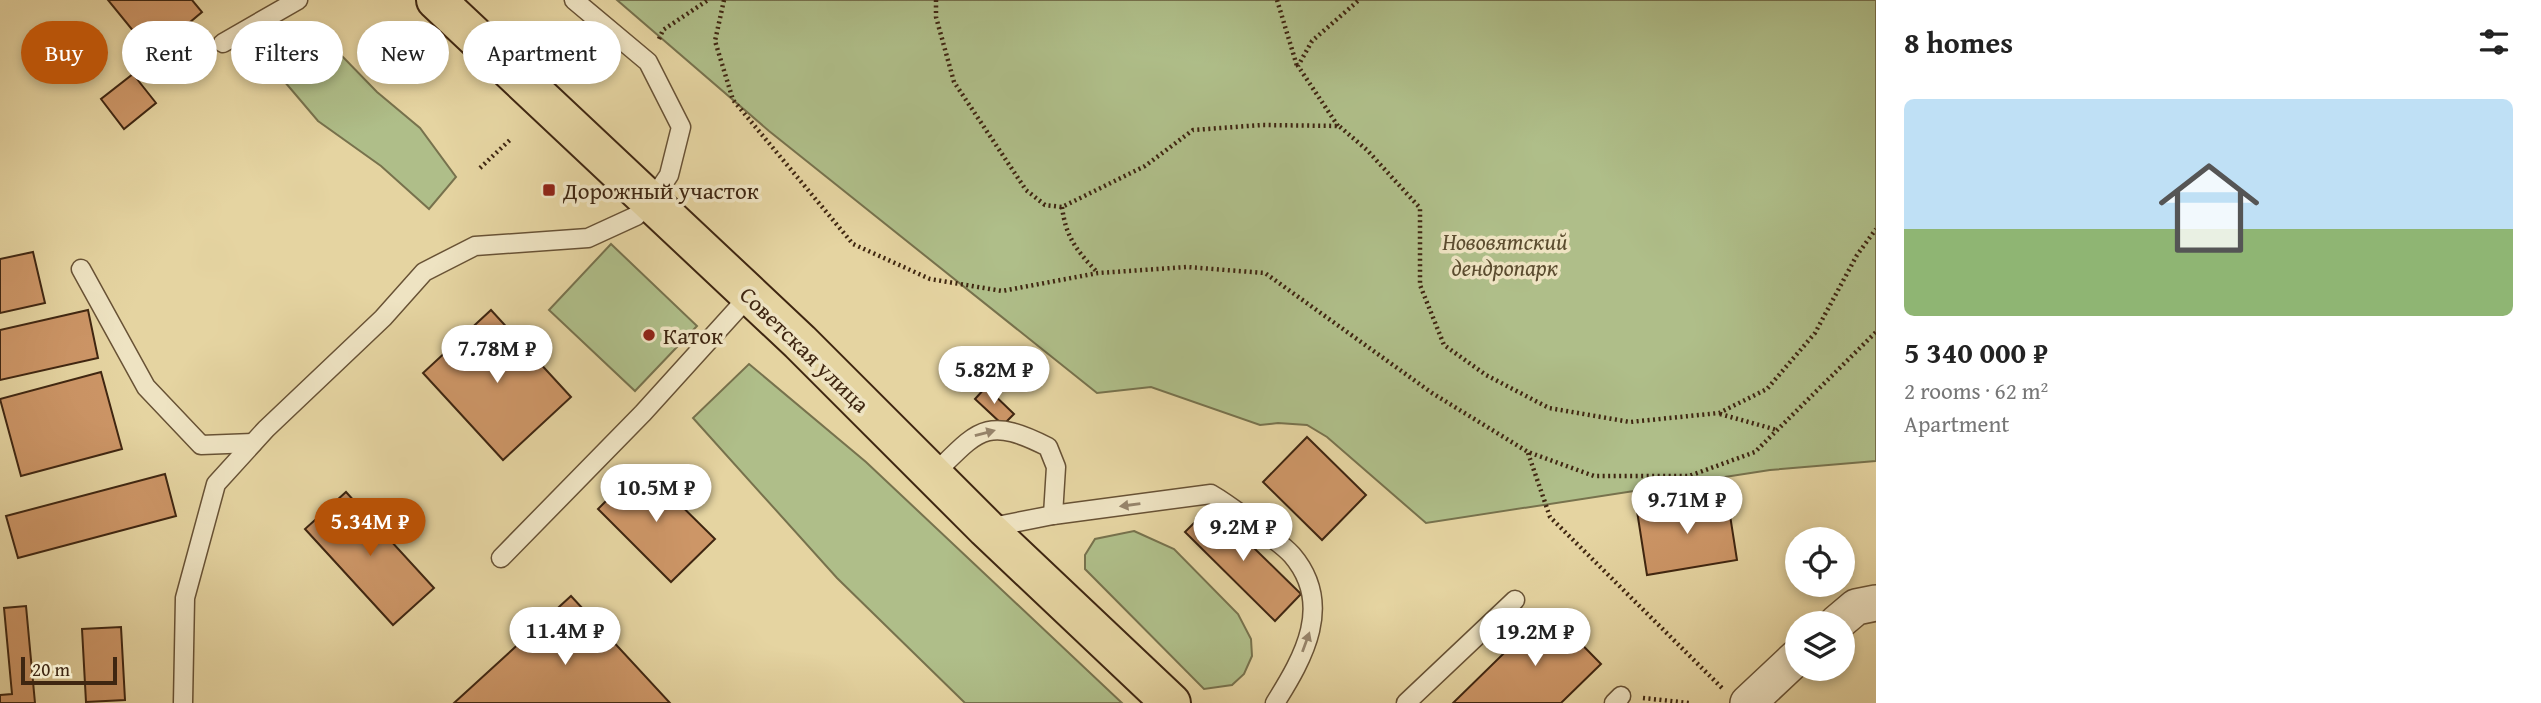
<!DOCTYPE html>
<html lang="en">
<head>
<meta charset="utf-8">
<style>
	:root { --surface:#fff; --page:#f6f6f6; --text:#222; --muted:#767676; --line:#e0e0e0; --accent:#b45309 }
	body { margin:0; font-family:"Gentium Book Plus",serif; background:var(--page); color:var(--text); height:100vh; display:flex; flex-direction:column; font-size:26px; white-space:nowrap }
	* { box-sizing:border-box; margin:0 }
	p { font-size:23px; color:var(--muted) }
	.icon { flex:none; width:38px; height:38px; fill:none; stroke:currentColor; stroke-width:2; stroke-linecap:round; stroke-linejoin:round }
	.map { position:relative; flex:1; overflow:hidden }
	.side { display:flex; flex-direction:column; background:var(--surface); width:665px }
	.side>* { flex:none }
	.banner { position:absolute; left:21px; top:21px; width:665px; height:63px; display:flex; gap:14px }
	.controls { position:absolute; left:1785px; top:527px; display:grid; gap:14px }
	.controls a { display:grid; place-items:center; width:70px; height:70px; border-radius:50%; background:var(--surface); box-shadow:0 4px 10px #0003; font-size:35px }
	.scale { position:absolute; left:21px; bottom:18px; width:96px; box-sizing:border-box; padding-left:7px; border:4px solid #3f2611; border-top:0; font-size:19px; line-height:24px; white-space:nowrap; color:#3f2611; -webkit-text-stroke:5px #eee3c2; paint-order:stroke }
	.price { position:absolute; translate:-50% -60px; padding:0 16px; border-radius:24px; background:#fff; color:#222; font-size:23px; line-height:46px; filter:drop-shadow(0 2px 4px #0008) }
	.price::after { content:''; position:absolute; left:50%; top:42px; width:21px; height:16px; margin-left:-10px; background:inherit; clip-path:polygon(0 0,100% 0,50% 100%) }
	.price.selected { background:var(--accent); color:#fff }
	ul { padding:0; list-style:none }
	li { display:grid; align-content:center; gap:14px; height:371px; padding:0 28px }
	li+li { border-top:2px solid var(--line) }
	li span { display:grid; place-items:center; height:217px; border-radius:10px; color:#555 }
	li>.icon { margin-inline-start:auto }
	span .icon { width:126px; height:126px; fill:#fffc; stroke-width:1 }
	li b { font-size:30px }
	h2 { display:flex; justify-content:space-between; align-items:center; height:84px; padding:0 28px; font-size:30px }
	.tag { padding:0 24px; border-radius:32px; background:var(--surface); box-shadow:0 4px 10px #0003; font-size:24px; line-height:63px }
	.tag.selected { background:var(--accent); color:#fff }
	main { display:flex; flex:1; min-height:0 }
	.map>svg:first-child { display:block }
	.green { fill:#afbe89; stroke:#77724d; stroke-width:2 }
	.building { fill:#cd9667; stroke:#3f2611; stroke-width:2 }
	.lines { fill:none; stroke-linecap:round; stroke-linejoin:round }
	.lane-casing { stroke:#685235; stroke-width:21 }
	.street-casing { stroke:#685235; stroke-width:38 }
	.primary-casing { stroke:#3f2611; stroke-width:42 }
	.path { stroke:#3f2611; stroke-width:4.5; stroke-dasharray:2 3.5; stroke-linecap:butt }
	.lane { stroke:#eee3c2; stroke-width:18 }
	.street { stroke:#eee3c2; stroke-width:35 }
	.primary { stroke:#e5d4a1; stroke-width:38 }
	.oneway { fill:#96846a }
	.poi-dot { fill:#8f2418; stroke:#eee3c2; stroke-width:2.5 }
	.labels { text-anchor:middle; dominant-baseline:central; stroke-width:7; stroke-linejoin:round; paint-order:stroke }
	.poi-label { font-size:23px; fill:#3f2611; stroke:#eee3c2; text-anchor:start }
	.park-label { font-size:23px; font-style:italic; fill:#5b4c2f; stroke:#eee3c2 }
	.street-label { font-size:23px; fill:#3f2611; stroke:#eee3c2 }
</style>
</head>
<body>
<main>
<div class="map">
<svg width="1876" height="703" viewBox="0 0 1876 703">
	<rect width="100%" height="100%" fill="#e5d4a1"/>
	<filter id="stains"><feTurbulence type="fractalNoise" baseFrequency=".00286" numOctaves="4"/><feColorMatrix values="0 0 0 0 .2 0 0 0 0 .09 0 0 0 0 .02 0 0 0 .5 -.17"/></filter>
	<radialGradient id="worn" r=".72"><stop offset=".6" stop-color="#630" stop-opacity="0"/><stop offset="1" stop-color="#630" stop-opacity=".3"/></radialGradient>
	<g class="green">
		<path d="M617 0H1876V461L1770 470 1426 523 1327 437 1307 425 1278 423 1260 425 1151 387 1097 393 769 131Z"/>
		<path d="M310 35 343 57 377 92 420 128 456 177 429 209 381 166 318 121 273 68Z"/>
		<path d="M611 244 697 326 635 391 549 310Z"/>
		<path d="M749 364 866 462 1122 703H965L837 578 693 418Z"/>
		<path d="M1134 531 1174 549 1238 614 1251 639 1252 656 1244 674 1232 685 1204 689 1085 569V555L1095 539Z"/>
	</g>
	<g class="building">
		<path d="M108 0H192L202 12 152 54Z"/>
		<path d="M133 74 156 103 124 129 101 99Z"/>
		<path d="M33 252 45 303 0 313V259Z"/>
		<path d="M88 310 98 358 0 380V330Z"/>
		<path d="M491 310 571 397 503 460 423 373Z"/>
		<path d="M101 372 122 449 21 476 0 399Z"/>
		<path d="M986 387 1014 414 1003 425 975 399Z"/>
		<path d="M1307 437 1366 495 1322 540 1263 482Z"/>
		<path d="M641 466 715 539 671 582 598 509Z"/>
		<path d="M165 474 176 516 18 558 6 516Z"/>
		<path d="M346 492 434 588 393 625 305 529Z"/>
		<path d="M1727 496 1737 560 1647 575 1637 511Z"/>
		<path d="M1211 506 1301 594 1275 621 1185 532Z"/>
		<path d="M571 596 670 703H454Z"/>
		<path d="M26 606 35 703H0V695L12 694 4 608Z"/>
		<path d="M1548 610 1601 664 1561 703H1453Z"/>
		<path d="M121 627 125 700 86 702 82 629Z"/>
	</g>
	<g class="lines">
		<defs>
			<g id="lane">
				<path d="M223 43 298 0"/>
				<path d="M81 269 146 387 201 445 253 443"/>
				<path d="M933 475C978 431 985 415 1048 447L1056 467 1053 515"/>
				<path d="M987 528 1053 515 1211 494C1230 505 1246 518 1263 531 1273 539 1284 546 1292 555 1334 604 1304 657 1275 703"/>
				<path d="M501 558 643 413 750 295"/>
				<path d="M183 703 185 598 216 484 266 429 383 318 424 272 475 246 588 238 636 216 651 202 669 175 681 127 648 62 574 0"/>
				<path d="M1406 703 1515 600"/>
				<path d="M1614 703 1621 696"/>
			</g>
			<g id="street">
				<path d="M1837 623 1856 607 1876 603"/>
				<path d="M1748 703 1797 657"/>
			</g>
			<path id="primary" d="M436 0 800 342 986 528 1171 703"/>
		</defs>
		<use href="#lane" class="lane-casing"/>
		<use href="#street" class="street-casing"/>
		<use href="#primary" class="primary-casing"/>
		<g class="path">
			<path d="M724 0 715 41 733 100 853 244 930 279 1002 291 1098 273 1187 267 1265 273 1432 393 1528 452 1594 476H1689L1755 452 1876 332"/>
			<path d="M936 0V17L954 82 1026 190 1045 205 1062 207 1145 166 1193 130 1262 125 1339 126 1367 150 1420 208V285L1444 345 1486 375 1549 408 1630 422 1719 413 1767 389 1815 333 1857 255 1876 229"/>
			<path d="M1277 0 1297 66"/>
			<path d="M659 39 663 30 708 0"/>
			<path d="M573 82 584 60 578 39"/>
			<path d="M1338 126 1298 66 1312 41 1359 0"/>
			<path d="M480 168 512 138"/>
			<path d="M1062 207C1066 238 1077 251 1098 273"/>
			<path d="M1720 414 1777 430"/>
			<path d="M1528 453 1550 517 1722 688"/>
			<path d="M1643 698 1689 703"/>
		</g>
		<use href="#lane" class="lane"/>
		<use href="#street" class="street"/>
		<use href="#primary" class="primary"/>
	</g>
	<defs><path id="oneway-solid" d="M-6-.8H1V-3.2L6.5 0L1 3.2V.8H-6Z" transform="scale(1.75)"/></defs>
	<g class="oneway">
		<use href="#oneway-solid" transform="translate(985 433) rotate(-15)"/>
		<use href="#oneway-solid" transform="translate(1130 505) rotate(172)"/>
		<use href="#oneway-solid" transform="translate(1306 642) rotate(-70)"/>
	</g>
	<g class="poi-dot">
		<rect x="542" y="183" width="14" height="14" rx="3.5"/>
		<circle cx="649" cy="335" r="7"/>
	</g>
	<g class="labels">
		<g class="poi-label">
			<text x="563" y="190">Дорожный участок</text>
			<text x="663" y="335">Каток</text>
		</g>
		<g class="park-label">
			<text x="1505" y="241">Нововятский<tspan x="1505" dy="26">дендропарк</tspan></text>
		</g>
		<g class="street-label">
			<text transform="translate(805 349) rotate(44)">Советская улица</text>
		</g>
	</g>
	<rect width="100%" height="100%" filter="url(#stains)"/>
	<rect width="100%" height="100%" fill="url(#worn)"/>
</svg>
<div class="controls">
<a><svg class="icon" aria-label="locate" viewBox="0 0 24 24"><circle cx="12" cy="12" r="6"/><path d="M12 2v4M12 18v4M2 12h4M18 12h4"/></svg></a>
<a><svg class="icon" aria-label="layers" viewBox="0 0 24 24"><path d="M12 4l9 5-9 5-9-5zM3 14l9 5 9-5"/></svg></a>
</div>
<div class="scale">20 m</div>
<b class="price" style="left:497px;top:385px">7.78M ₽</b>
<b class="price" style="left:994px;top:406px">5.82M ₽</b>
<b class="price" style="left:656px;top:524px">10.5M ₽</b>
<b class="price" style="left:1687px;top:536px">9.71M ₽</b>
<b class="price selected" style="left:370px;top:558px">5.34M ₽</b>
<b class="price" style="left:1243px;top:563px">9.2M ₽</b>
<b class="price" style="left:565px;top:667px">11.4M ₽</b>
<b class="price" style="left:1535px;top:668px">19.2M ₽</b>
<div class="banner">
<a class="tag selected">Buy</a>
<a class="tag">Rent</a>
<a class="tag">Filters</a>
<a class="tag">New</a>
<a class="tag">Apartment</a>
</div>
</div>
<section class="side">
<h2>8 homes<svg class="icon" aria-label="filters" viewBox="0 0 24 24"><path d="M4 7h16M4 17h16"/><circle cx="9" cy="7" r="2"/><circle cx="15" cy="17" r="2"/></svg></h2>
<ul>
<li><span style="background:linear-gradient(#bfe0f5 60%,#8fb573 0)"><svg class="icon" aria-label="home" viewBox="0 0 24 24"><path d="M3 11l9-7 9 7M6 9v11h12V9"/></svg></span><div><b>5 340 000 ₽</b><p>2 rooms · 62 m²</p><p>Apartment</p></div></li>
</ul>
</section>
</main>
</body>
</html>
